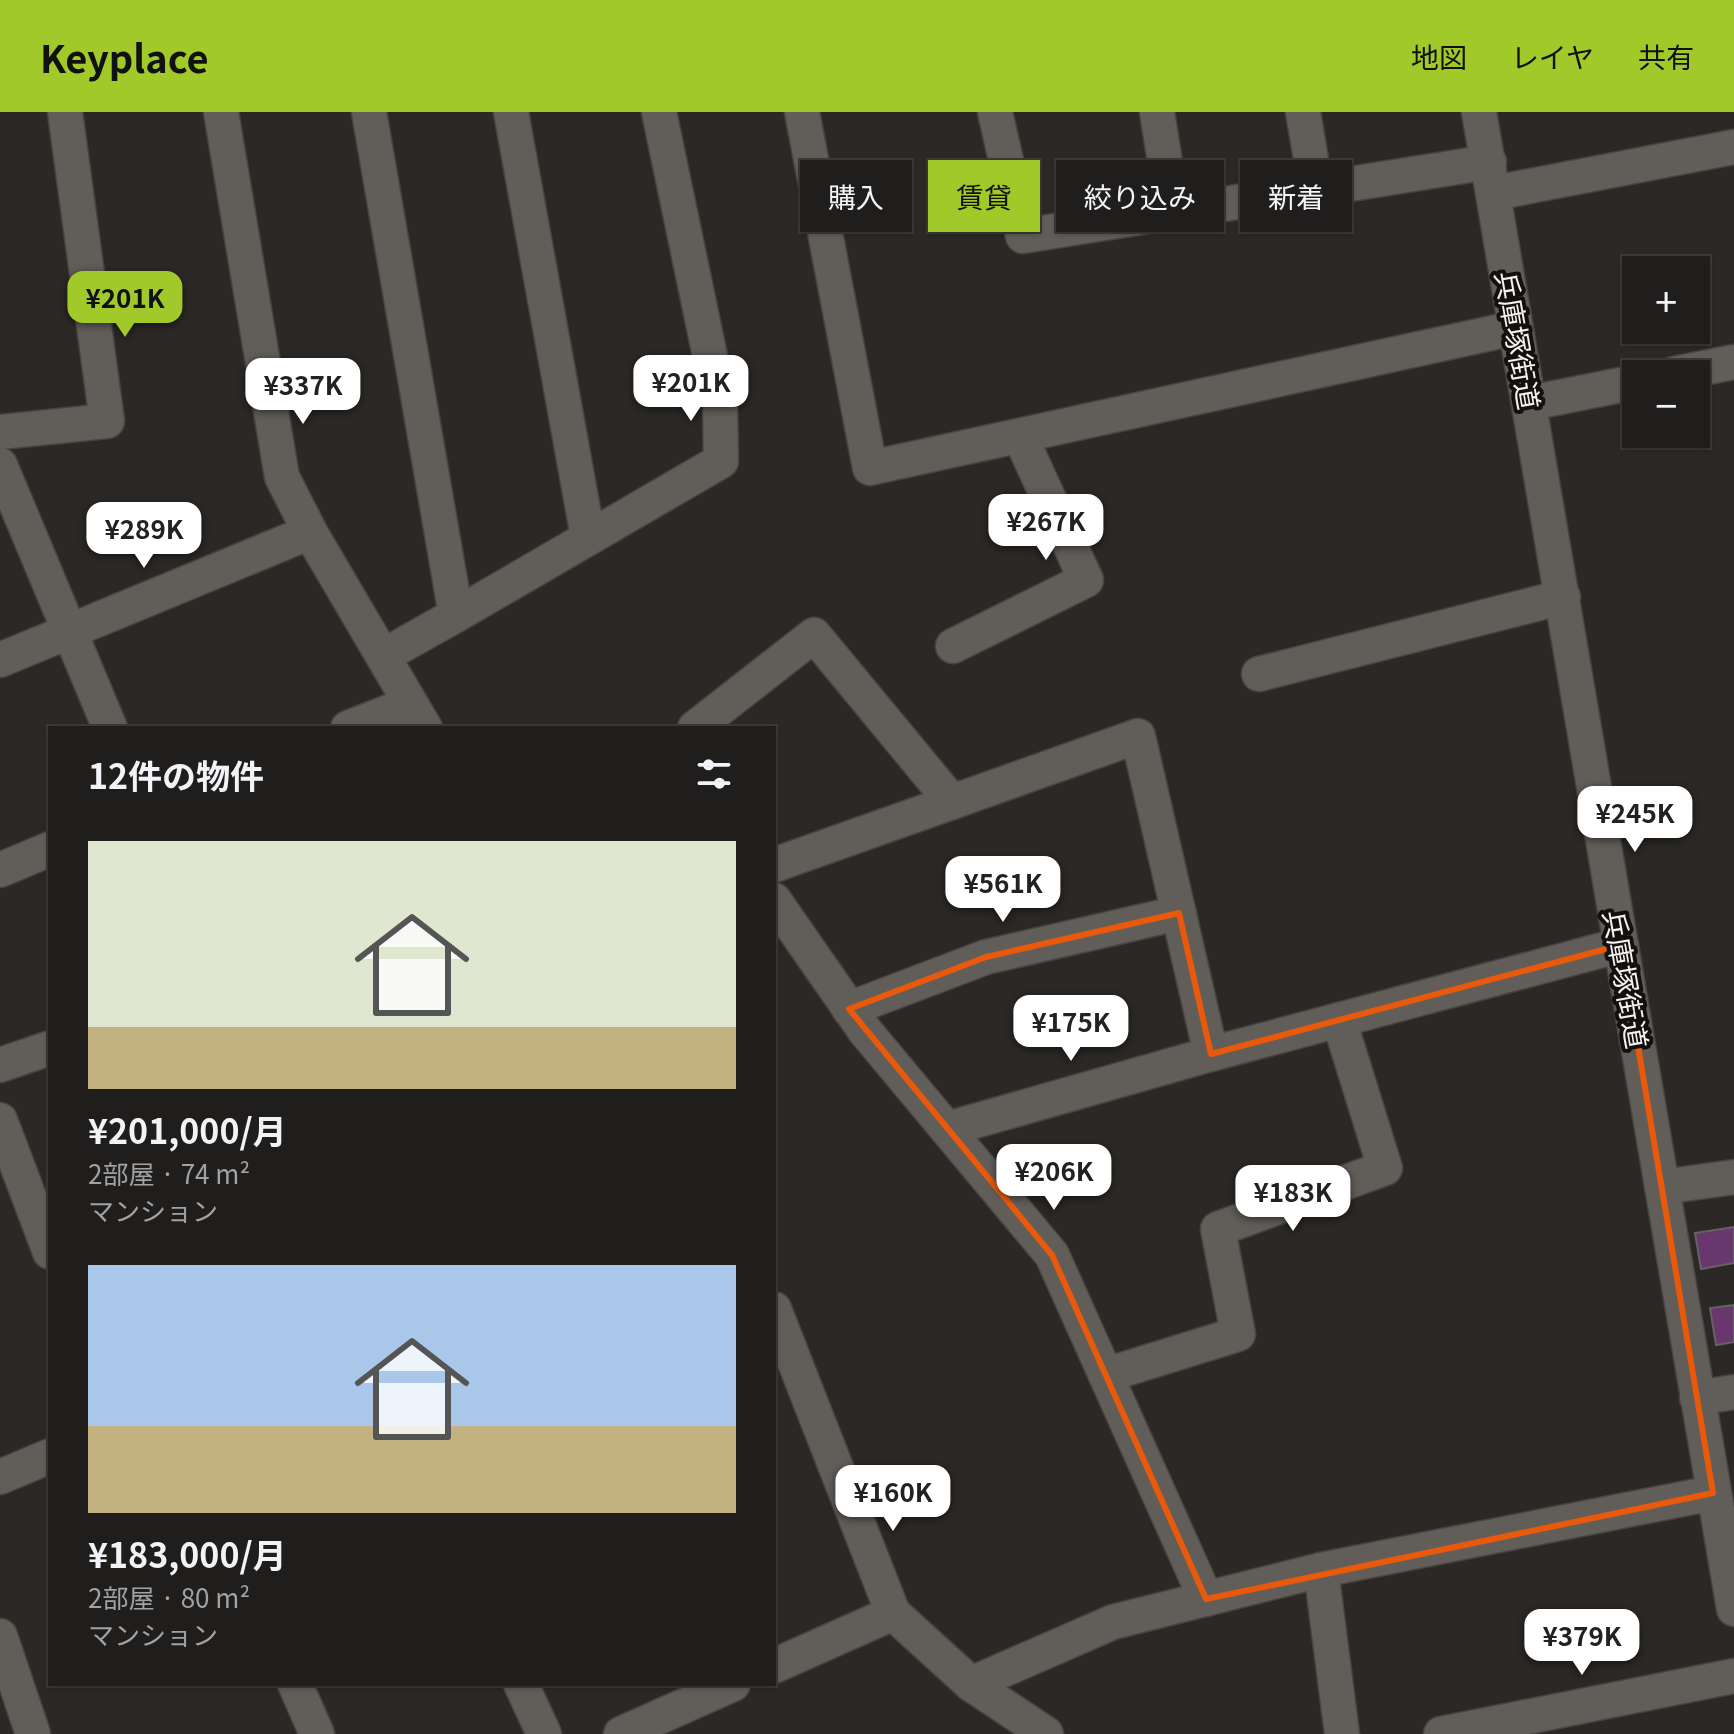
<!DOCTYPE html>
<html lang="ja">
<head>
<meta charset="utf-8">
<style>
	:root { --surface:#201e1c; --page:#282725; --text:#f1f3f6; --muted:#a2a2a3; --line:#3d3c3b; --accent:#a1c929 }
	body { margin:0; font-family:Georgia,"Noto Sans JP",serif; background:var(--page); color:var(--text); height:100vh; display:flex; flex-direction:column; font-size:30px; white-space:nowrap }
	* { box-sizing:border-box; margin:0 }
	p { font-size:26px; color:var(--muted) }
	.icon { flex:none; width:44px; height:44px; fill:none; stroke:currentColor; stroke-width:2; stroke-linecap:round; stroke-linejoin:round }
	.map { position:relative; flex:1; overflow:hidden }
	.panel { position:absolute; left:48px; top:614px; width:728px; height:960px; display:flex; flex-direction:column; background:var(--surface); border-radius:0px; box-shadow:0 2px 6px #0004,0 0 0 2px var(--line) }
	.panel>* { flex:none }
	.hud { position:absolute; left:800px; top:48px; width:760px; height:72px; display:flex; gap:16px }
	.tools { position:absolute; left:1622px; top:144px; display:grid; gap:16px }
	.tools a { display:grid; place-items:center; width:88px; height:88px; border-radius:0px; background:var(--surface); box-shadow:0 2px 6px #0004,0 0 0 2px var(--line); font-size:40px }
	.price { position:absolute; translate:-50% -68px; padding:0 18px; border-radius:16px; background:#fff; color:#222; font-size:26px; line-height:52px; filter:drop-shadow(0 2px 4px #0008) }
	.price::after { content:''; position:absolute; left:50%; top:48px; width:24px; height:18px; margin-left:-12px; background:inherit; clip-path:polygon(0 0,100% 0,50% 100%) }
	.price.selected { background:var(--accent); color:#111 }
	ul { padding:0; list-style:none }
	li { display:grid; align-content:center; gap:16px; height:424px; padding:0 40px }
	li span { display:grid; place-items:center; height:248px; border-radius:0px; color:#555 }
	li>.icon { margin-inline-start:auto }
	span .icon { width:144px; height:144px; fill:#fffc; stroke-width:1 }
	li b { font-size:34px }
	h2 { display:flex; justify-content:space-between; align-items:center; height:96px; padding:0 40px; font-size:34px }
	.tag { padding:0 28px; border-radius:0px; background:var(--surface); box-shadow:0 2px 6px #0004,0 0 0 2px var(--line); font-size:28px; line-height:72px }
	.tag.selected { background:var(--accent); color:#111 }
	header { display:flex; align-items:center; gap:48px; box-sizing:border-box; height:112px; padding:0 40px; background:var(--accent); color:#111 }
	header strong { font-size:38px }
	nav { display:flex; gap:44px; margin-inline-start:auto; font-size:28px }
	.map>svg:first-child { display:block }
	.building { fill:#68376d; stroke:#656266; stroke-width:2 }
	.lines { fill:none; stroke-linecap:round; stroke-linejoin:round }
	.minor-casing { stroke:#464340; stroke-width:37 }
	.minor { stroke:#615d59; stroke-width:34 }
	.marked { fill:none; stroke:#e8590c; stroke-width:6; stroke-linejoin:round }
	.labels { text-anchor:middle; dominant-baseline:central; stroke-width:8; stroke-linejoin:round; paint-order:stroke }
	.street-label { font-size:28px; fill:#f5f3f1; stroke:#131110 }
</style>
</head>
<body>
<header>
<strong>Keyplace</strong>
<nav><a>地図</a><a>レイヤ</a><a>共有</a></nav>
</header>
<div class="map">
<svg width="1734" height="1622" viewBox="0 0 1734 1622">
	<rect width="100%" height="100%" fill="#2b2825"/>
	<g class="building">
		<path d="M1734 1115V1151L1701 1157 1695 1121Z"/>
		<path d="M1734 1193V1230L1716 1233 1710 1196Z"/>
	</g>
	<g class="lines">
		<defs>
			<g id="minor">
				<path d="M221 0 282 365 310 420 425 616"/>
				<path d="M369 0 456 503 385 543"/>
				<path d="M511 0 588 425"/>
				<path d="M802 0 870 356 1515 216"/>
				<path d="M995 0 1023 124 1489 50"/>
				<path d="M1157 0 1173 100"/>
				<path d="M1303 0 1316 77"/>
				<path d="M1479 0 1734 1497"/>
				<path d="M1494 81 1734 35"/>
				<path d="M1674 262 1734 250"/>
				<path d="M1530 291 1636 270"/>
				<path d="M0 320 107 309 65 0"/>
				<path d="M0 353 110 616"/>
				<path d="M456 503 721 349 720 292 659 0"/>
				<path d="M953 534 1086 468 1020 324"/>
				<path d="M0 548 310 420"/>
				<path d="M1259 562 1563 485"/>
				<path d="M348 616 409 592"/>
				<path d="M695 616 814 523 952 690 1138 624 1211 942 1621 833"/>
				<path d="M774 753 952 690"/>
				<path d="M0 758 50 737"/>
				<path d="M774 788 865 919 1052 1143 1206 1487"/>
				<path d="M849 897 986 845 1179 801"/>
				<path d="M0 953 50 936"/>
				<path d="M0 1008 50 1140"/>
				<path d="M947 1017 1211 942"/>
				<path d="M1662 1075 1734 1065"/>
				<path d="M774 1197 893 1501 971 1572 1046 1622"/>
				<path d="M1106 1263 1238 1222 1218 1117 1385 1056 1339 908"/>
				<path d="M1697 1286 1734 1280"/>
				<path d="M0 1365 50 1344"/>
				<path d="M1321 1458 1713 1381"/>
				<path d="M0 1524 33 1622"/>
				<path d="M774 1554 893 1501"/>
				<path d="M295 1572 317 1622"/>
				<path d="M521 1572 544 1622"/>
				<path d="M971 1572 1113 1510 1321 1458 1342 1622"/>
				<path d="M621 1622 733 1572"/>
				<path d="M1441 1622 1734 1564"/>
			</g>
		</defs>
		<use href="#minor" class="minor-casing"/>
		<use href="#minor" class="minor"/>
	</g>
	<path class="marked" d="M1179 801 1211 942 1621 833 1713 1381 1206 1487 1052 1143 849 897 986 845Z"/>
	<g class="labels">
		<g class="street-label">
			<text transform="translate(1519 228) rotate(80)">兵庫塚街道</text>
			<text transform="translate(1627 867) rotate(80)">兵庫塚街道</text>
		</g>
	</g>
</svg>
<div class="tools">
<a>+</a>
<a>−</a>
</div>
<b class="price selected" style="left:125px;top:227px">¥201K</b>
<b class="price" style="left:691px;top:311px">¥201K</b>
<b class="price" style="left:303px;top:314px">¥337K</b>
<b class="price" style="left:1046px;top:450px">¥267K</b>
<b class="price" style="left:144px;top:458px">¥289K</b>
<b class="price" style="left:1635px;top:742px">¥245K</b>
<b class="price" style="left:1003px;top:812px">¥561K</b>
<b class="price" style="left:1071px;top:951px">¥175K</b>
<b class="price" style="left:1054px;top:1100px">¥206K</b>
<b class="price" style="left:1293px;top:1121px">¥183K</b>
<b class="price" style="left:893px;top:1421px">¥160K</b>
<b class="price" style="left:1582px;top:1565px">¥379K</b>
<div class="hud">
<a class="tag">購入</a>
<a class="tag selected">賃貸</a>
<a class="tag">絞り込み</a>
<a class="tag">新着</a>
</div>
<section class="panel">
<h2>12件の物件<svg class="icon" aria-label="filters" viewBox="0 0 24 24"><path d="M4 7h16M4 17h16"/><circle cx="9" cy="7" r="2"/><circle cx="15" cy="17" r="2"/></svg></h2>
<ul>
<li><span style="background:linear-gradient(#dfe7d0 75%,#c2b280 0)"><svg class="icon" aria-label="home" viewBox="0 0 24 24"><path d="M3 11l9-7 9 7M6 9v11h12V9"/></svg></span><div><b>¥201,000/月</b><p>2部屋 · 74 m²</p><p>マンション</p></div></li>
<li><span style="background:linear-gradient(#a9c7e8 65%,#c2b280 0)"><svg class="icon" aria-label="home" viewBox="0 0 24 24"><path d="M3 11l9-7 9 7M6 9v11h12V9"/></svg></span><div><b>¥183,000/月</b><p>2部屋 · 80 m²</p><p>マンション</p></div></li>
</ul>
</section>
</div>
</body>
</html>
